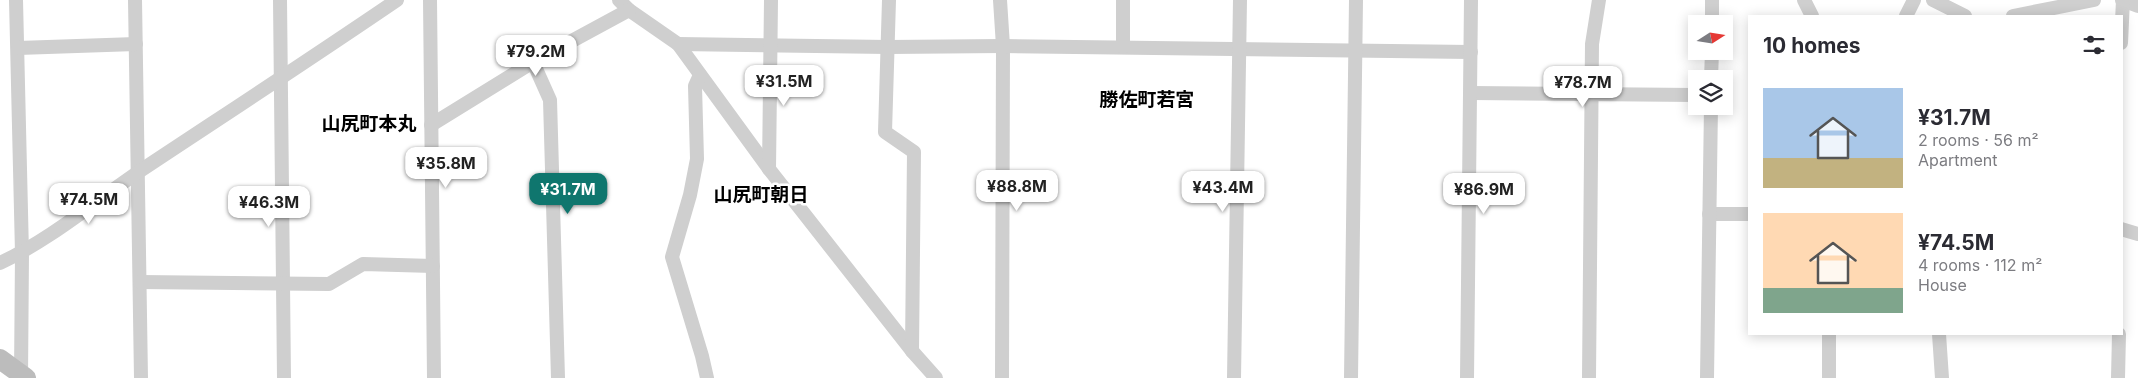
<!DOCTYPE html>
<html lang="en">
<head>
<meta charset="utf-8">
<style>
	:root { --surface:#fff; --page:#f2f2f3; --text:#2b2b33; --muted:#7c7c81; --accent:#0f766e }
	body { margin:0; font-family:Inter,"Noto Sans JP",sans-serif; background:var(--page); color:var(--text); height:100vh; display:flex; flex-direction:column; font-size:19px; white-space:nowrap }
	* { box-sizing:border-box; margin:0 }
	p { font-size:16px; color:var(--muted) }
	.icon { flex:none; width:28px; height:28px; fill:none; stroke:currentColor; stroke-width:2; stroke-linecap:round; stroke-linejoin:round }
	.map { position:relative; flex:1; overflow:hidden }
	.side { position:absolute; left:1748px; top:15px; width:375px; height:320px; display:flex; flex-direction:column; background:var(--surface); border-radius:0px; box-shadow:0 2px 12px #0003 }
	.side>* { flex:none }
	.needle { width:32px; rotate:78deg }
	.tools { position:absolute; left:1688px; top:15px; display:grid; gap:10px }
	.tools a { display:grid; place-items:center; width:45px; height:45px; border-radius:0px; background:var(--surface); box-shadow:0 2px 12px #0003; font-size:25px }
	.price { position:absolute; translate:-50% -42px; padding:0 11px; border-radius:10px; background:#fff; color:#222; font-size:16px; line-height:32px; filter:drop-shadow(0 1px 2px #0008) }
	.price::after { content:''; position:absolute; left:50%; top:30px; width:15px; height:11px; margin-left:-8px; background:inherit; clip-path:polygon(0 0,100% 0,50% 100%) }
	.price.active { background:var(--accent); color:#fff }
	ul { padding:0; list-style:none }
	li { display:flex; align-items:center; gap:15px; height:125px; padding:0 15px }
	li span { display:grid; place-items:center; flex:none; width:140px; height:100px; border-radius:0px; color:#555 }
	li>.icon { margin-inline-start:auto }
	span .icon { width:60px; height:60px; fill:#fffc; stroke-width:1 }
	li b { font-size:21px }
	h2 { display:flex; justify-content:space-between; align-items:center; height:60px; padding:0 15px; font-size:21px }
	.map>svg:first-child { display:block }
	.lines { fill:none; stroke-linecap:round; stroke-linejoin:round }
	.street { stroke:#cfcfcf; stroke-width:14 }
	.secondary { stroke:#bcbcbc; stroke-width:20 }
	.labels { text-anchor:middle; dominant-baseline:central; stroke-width:5; stroke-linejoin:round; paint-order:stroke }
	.quarter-label { font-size:19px; font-weight:bold; fill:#000; stroke:#fff }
</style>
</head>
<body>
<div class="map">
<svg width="2138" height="378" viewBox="0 0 2138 378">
	<rect width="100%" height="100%" fill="#fff"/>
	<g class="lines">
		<g class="street">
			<path d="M16 0 22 253 21 378"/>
			<path d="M135 0 141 378"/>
			<path d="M280 0 284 378"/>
			<path d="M430 0 434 378"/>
			<path d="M619 0 629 10 678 44 769 169 912 351 936 378"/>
			<path d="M889 0 885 132 914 152 912 351"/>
			<path d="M1000 0 1003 46 1002 378"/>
			<path d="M1804 0 1812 16"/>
			<path d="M1933 0 1965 16"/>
			<path d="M2122 0 2138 6"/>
			<path d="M1906 16 1914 0"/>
			<path d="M2013 16 2094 0"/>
			<path d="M1712 24V0"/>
			<path d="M2121 43 2123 0"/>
			<path d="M678 44 888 47 1003 46 1471 52"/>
			<path d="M1123 47V0"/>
			<path d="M18 48 136 44"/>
			<path d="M533 62 550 100 558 378"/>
			<path d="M700 75 695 86 697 159 690 195 672 257 702 356 707 378"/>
			<path d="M1711 79 1712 51"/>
			<path d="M1471 93 1696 95"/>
			<path d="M431 125 533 62 629 10"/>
			<path d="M769 169 771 0"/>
			<path d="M1709 214H1749"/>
			<path d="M2121 229 2138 234"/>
			<path d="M0 263C51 239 94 202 140 171 226 114 312 58 397 0"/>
			<path d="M140 282 329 284 363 264 433 266"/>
			<path d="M1829 334V378"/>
			<path d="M1939 334 1942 378"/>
			<path d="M1234 378 1240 0"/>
			<path d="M1351 378 1356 0"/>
			<path d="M1467 378 1471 0"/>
			<path d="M1589 378 1592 44 1599 0"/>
			<path d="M1707 378 1711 106"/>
			<path d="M2118 378 2119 334"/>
		</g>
		<path class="secondary" d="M0 359 26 378"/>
	</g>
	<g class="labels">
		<g class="quarter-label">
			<text x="1147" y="99">勝佐町若宮</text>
			<text x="369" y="123">山尻町本丸</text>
			<text x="761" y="194">山尻町朝日</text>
		</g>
	</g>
</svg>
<div class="tools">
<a><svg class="needle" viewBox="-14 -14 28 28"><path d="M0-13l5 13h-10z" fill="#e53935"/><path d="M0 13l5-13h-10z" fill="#7c7c81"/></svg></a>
<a><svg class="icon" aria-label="layers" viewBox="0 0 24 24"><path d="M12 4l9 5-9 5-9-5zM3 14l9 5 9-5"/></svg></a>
</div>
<b class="price" style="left:536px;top:77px">¥79.2M</b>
<b class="price" style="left:784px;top:107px">¥31.5M</b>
<b class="price" style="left:1583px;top:108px">¥78.7M</b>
<b class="price" style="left:446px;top:189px">¥35.8M</b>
<b class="price" style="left:1017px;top:212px">¥88.8M</b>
<b class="price" style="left:1223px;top:213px">¥43.4M</b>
<b class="price active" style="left:568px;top:215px">¥31.7M</b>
<b class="price" style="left:1484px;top:215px">¥86.9M</b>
<b class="price" style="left:89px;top:225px">¥74.5M</b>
<b class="price" style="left:269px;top:228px">¥46.3M</b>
<section class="side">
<h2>10 homes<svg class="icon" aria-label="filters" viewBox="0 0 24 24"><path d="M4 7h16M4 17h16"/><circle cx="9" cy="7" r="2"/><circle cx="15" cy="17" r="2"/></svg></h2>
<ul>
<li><span style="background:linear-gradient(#a9c7e8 70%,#c2b280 0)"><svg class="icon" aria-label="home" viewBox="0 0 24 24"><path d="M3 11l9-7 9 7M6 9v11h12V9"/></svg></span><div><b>¥31.7M</b><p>2 rooms · 56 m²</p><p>Apartment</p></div></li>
<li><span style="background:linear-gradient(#ffd9b3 75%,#7fa58c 0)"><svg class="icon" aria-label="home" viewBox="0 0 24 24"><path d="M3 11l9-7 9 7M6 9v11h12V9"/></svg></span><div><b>¥74.5M</b><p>4 rooms · 112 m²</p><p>House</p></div></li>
</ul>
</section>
</div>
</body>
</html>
